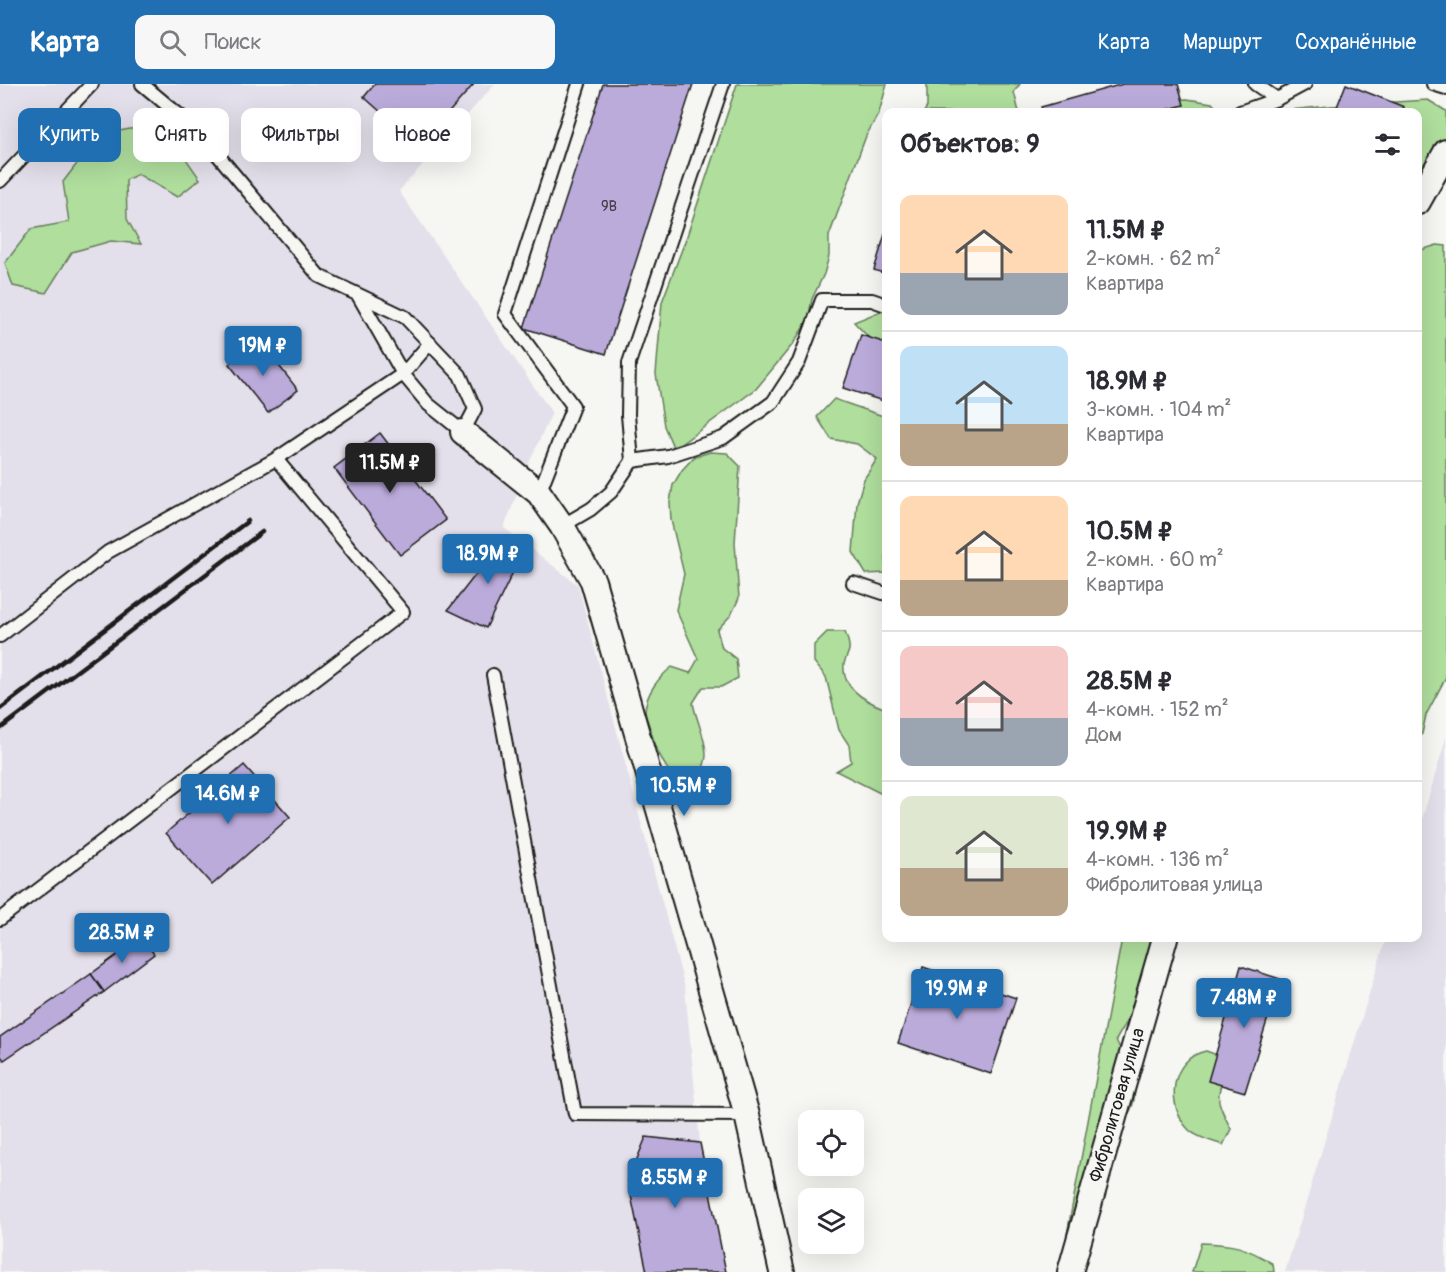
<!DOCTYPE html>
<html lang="ru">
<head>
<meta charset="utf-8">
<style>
	:root { --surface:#fff; --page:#f7f7f7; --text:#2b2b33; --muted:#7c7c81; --line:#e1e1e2; --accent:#1f6fb2 }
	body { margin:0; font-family:Pangolin,sans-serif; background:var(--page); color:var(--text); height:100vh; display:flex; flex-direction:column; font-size:22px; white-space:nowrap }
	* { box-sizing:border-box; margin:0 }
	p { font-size:20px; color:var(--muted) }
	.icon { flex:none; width:33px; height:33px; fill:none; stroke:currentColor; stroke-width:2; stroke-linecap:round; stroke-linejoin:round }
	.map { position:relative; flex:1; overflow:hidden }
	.details { position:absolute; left:882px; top:24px; width:540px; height:834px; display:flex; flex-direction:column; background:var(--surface); border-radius:12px; box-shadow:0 6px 24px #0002 }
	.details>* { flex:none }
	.top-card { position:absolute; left:18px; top:24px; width:570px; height:54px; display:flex; gap:12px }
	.tools { position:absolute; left:798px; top:1026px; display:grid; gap:12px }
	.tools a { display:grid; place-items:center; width:66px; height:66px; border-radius:12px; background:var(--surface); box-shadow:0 6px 24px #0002; font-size:30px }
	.price { position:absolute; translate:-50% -51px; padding:0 14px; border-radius:6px; background:var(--accent); color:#fff; font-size:20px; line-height:39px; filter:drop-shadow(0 2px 3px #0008) }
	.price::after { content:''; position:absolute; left:50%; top:36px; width:18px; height:14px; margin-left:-9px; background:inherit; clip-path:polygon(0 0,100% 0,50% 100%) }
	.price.selected { background:#222; color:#fff }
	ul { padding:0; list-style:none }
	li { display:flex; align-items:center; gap:18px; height:150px; padding:0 18px }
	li+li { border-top:2px solid var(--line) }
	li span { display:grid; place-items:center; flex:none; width:168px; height:120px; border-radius:12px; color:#555 }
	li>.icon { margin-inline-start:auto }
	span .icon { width:72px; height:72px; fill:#fffc; stroke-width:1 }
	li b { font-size:26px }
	h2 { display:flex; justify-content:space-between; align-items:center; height:72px; padding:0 18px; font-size:26px }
	.tag { padding:0 21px; border-radius:12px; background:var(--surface); box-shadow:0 6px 24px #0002; font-size:21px; line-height:54px }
	.tag.selected { background:var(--accent); color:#fff }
	header { display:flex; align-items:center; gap:36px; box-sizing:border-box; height:84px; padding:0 30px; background:var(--accent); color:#fff }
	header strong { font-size:28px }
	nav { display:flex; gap:33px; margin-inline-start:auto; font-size:21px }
	.search { width:420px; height:54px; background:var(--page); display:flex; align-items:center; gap:15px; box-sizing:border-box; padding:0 21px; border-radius:12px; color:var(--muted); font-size:22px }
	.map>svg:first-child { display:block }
	.built { fill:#e4e0eb }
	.green { fill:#afde9d; stroke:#667d5c; stroke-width:1.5 }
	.building { fill:#bbabdb; stroke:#1c1c1c; stroke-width:1.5 }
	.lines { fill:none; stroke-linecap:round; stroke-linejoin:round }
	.service-casing { stroke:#1c1c1c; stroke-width:16 }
	.minor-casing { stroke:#1c1c1c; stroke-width:28 }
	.service { stroke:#f6f6f2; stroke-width:12 }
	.minor { stroke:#f6f6f2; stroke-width:24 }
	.rail { stroke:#1c1c1c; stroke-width:4.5 }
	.labels { text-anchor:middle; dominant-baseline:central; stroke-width:5; stroke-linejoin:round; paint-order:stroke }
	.number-label { font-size:15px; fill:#44404c }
	.street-label { font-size:18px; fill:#1c1c1c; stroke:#f6f6f2 }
</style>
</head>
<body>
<header>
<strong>Карта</strong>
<div class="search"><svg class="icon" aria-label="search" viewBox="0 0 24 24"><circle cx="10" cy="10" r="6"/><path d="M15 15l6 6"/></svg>Поиск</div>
<nav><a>Карта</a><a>Маршрут</a><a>Сохранённые</a></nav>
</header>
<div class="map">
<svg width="1446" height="1188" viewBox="0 0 1446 1188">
	<rect width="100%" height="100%" fill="#f6f6f2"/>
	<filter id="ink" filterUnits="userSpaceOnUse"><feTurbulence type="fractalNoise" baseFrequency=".0167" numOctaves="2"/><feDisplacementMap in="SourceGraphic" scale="12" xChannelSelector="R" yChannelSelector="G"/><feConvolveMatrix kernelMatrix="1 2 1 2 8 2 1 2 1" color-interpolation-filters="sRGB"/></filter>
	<g filter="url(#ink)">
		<g class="built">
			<path d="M0 0H495L399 107 552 329 528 381 504 444 578 501 685 904 700 1059 726 1188H0Z"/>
			<path d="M1446 654V1188H1285L1386 854H1418V749Z"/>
		</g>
		<g class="green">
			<path d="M737 0H887L879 29 866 52 829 152V172L824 190 812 215 808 236 793 260 756 305 674 365 664 342 656 290 662 218 687 152Z"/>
			<path d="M927 0H1020L1014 8 1019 28H924L927 23Z"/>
			<path d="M1187 15 1212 19 1220 28H1136L1161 17Z"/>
			<path d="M1428 16 1446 27V75L1418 124V28H1269L1330 22Z"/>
			<path d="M151 43 176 51 186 75 200 95 177 113 138 90 126 96 127 135 141 160 111 157 72 168 46 209 13 202 5 179 31 145 69 138 63 98 99 51 130 45Z"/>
			<path d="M1437 161 1446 162V593L1426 631 1422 650 1418 653V167Z"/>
			<path d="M886 225V263L872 257 854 238Z"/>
			<path d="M834 315 886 333V489L866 490 853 468 857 419 864 395 877 375 857 360 831 355 817 333Z"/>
			<path d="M710 368 727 369 740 382 735 459 739 514 731 531 717 546 722 564 736 575 738 594 721 603H703L693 619C696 636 706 653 706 671 706 677 703 684 701 690L691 696 673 693C661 677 656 664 650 645 649 640 645 632 645 627 646 609 659 593 672 583L690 589 698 575 676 526 684 490 671 436 670 418 673 401 682 386 694 373Z"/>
			<path d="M827 548H845C847 553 850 561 849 566 848 571 845 575 844 580 841 605 867 618 886 625V712L836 687 851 678 849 661 839 646 826 593 814 578V561Z"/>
			<path d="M1122 854H1153C1148 890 1136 924 1116 956 1127 979 1145 1007 1127 1032 1124 1036 1116 1040 1112 1043L1083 1178 1084 1188H1060Z"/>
			<path d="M1206 967 1223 973 1228 981C1216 1015 1214 1012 1231 1045L1223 1061C1212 1057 1197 1054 1189 1046 1165 1022 1170 974 1206 967Z"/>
			<path d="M1201 1159C1233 1160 1245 1162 1273 1180L1274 1188H1192Z"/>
		</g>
		<g class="building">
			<path d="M375 0H474L419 62 364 13Z"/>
			<path d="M603 0H693L606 270 524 244Z"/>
			<path d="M1123 0H1178L1184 21 1158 28H1043L1041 23Z"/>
			<path d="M1346 0 1404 23 1402 28H1335Z"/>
			<path d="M886 147V190L874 186Z"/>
			<path d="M861 251 886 259V318L843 304Z"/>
			<path d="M259 256 298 306 268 329 229 280Z"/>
			<path d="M380 349 446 436 400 471 334 384Z"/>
			<path d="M505 453 524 465 486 544 448 526Z"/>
			<path d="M244 681 290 733 212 801 166 749Z"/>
			<path d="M142 853 154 870 104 908 91 890Z"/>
			<path d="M1241 882 1280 895 1245 1008 1208 997Z"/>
			<path d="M923 883 1016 914 991 990 898 959Z"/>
			<path d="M91 890 104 908 4 976 0 971V953Z"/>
			<path d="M646 1053 700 1059 726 1188H647L628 1097Z"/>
		</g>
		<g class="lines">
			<defs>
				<g id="service">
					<path d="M142 0 197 46 319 192 405 233 460 291 475 325 463 348 428 320 403 290 358 211"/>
					<path d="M1255 0 1277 15"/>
					<path d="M1433 0 1446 4"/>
					<path d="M1240 28 1277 15 1305 0"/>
					<path d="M0 97 92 0"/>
					<path d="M632 377 668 372 723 354 773 318 799 278 822 216H872L886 221"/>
					<path d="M539 409 573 322 505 230 579 0"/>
					<path d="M562 442 591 425 611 408 632 377 628 331 629 279 723 0"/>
					<path d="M853 499 886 510"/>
					<path d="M0 552 108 468 276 375"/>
					<path d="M493 591 575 1030 747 1031"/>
					<path d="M0 835 403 528 276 375 403 290 430 259"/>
				</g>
				<g id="minor">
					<path d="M1418 118 1446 68"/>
					<path d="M463 348 539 409 562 442 593 497 747 1031 782 1188"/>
					<path d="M1070 1188 1165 854"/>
				</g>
			</defs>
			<use href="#service" class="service-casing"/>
			<use href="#minor" class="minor-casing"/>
			<use href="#service" class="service"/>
			<use href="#minor" class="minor"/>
			<g class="rail">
				<path d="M0 625 248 437"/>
				<path d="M0 645 262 448"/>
			</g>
		</g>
	</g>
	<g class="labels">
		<g class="number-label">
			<text x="609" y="122">9В</text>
		</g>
		<g class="street-label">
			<text transform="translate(1117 1021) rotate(-74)">Фибролитовая улица</text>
		</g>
	</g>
</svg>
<div class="tools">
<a><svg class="icon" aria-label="locate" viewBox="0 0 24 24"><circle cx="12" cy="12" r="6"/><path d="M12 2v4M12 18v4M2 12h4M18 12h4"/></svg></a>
<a><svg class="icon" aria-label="layers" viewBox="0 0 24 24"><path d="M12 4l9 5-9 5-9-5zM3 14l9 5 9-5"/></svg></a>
</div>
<b class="price" style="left:263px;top:293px">19M ₽</b>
<b class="price selected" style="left:390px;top:410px">11.5M ₽</b>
<b class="price" style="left:488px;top:501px">18.9M ₽</b>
<b class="price" style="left:684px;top:733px">10.5M ₽</b>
<b class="price" style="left:228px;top:741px">14.6M ₽</b>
<b class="price" style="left:122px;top:880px">28.5M ₽</b>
<b class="price" style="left:957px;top:936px">19.9M ₽</b>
<b class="price" style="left:1244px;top:945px">7.48M ₽</b>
<b class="price" style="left:675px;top:1125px">8.55M ₽</b>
<div class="top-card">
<a class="tag selected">Купить</a>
<a class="tag">Снять</a>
<a class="tag">Фильтры</a>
<a class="tag">Новое</a>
</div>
<section class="details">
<h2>Объектов: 9<svg class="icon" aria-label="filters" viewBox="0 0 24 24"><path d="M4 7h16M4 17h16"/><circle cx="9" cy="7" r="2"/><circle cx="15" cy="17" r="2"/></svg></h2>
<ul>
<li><span style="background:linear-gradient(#ffd9b3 65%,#9aa5b1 0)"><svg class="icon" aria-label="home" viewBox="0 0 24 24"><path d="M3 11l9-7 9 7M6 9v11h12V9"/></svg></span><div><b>11.5M ₽</b><p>2-комн. · 62 m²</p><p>Квартира</p></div></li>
<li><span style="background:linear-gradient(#bfe0f5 65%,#b9a48a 0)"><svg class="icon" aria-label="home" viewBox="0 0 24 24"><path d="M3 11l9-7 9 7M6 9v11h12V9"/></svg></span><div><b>18.9M ₽</b><p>3-комн. · 104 m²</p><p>Квартира</p></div></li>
<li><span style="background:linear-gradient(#ffd9b3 70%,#b9a48a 0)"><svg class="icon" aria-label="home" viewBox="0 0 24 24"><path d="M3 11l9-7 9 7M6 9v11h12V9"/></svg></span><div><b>10.5M ₽</b><p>2-комн. · 60 m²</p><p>Квартира</p></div></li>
<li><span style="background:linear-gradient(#f6c9c9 60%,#9aa5b1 0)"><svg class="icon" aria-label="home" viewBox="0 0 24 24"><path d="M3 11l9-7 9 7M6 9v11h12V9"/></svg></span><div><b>28.5M ₽</b><p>4-комн. · 152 m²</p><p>Дом</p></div></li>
<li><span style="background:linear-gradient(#dfe7d0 60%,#b9a48a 0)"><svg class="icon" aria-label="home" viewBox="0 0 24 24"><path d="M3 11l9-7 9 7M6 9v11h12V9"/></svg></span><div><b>19.9M ₽</b><p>4-комн. · 136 m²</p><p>Фибролитовая улица</p></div></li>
</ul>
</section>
</div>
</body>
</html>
